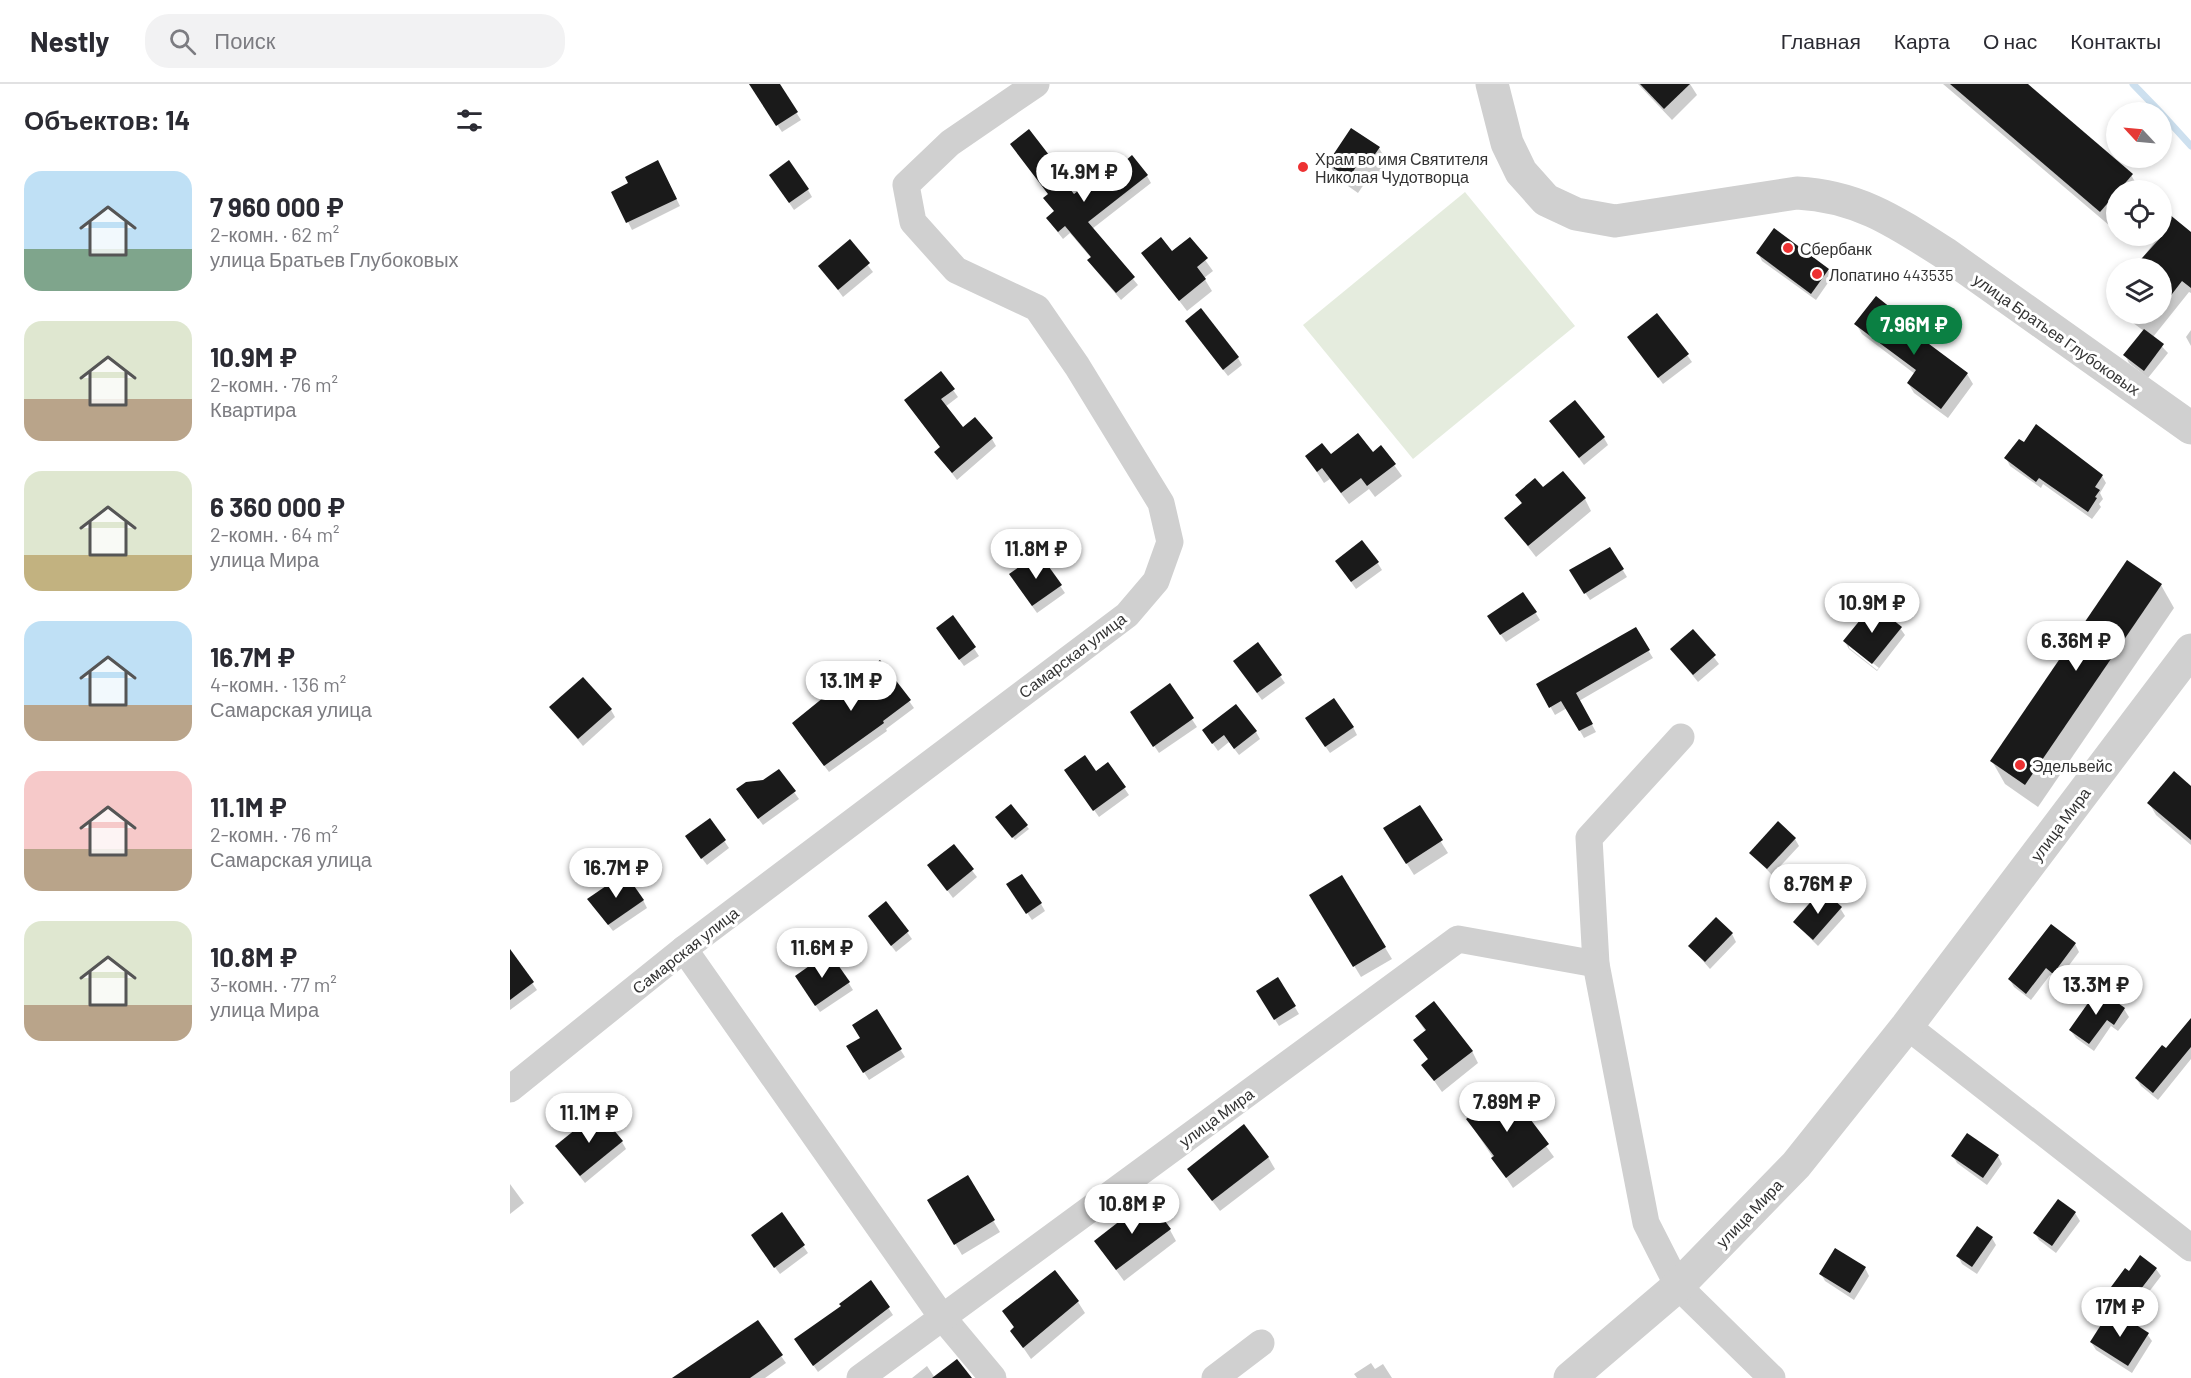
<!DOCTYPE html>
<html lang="ru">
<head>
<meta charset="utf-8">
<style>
	:root { --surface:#fff; --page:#f2f2f3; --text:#2b2b33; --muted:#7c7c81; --line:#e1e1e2; --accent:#0b8043 }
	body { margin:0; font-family:Barlow,sans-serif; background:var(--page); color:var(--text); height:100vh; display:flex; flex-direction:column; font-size:22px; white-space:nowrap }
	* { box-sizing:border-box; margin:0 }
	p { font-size:20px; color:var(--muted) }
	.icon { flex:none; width:33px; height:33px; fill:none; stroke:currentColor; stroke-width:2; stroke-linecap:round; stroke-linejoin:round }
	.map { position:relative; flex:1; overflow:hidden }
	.drawer { display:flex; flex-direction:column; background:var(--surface); width:510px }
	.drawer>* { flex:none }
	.needle { width:39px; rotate:296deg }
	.controls { position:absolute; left:1596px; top:18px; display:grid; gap:12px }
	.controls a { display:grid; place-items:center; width:66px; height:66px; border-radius:50%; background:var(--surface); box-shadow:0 3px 9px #0003; font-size:30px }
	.price { position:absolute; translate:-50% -51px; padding:0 14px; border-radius:21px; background:#fff; color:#222; font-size:20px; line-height:39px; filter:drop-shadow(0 2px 3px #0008) }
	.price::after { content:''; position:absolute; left:50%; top:36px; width:18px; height:14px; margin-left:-9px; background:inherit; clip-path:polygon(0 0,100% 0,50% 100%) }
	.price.on { background:var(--accent); color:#fff }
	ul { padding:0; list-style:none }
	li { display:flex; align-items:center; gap:18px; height:150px; padding:0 24px }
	li span { display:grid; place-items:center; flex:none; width:168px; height:120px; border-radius:18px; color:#555 }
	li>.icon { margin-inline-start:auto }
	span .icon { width:72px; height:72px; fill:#fffc; stroke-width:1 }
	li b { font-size:26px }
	h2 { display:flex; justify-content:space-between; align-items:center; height:72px; padding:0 24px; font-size:26px }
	header { display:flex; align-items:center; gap:36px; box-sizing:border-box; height:84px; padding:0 30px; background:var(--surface); border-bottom:2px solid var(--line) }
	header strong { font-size:28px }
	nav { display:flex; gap:33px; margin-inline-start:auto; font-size:21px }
	.search { width:420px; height:54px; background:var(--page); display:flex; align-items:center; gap:15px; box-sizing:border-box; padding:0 21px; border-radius:24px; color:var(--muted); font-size:22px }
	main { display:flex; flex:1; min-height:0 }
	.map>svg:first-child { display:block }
	.green { fill:#e5ecde }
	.shadow { fill:#0003; fill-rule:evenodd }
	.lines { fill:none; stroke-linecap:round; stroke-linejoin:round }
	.stream { stroke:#cde0ef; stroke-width:7 }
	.building { fill:#1a1a1a }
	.minor { stroke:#d0d0d0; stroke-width:27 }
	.tertiary { stroke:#d0d0d0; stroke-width:33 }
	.poi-dot { fill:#ed3132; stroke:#fff; stroke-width:2 }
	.labels { text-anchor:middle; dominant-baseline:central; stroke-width:6; stroke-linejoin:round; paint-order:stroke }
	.poi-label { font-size:16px; fill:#333; stroke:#fff; text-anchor:start }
	.street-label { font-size:16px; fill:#333; stroke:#fff }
</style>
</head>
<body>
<header>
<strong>Nestly</strong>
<div class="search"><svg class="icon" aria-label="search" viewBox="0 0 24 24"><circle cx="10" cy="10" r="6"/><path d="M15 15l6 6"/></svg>Поиск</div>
<nav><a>Главная</a><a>Карта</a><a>О нас</a><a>Контакты</a></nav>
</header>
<main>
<section class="drawer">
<h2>Объектов: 14<svg class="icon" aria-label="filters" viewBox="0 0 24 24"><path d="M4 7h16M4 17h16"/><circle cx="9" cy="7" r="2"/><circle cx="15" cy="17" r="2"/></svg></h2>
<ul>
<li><span style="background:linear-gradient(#bfe0f5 65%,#7fa58c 0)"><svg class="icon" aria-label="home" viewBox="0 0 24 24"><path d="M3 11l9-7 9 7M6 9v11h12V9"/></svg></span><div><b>7 960 000 ₽</b><p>2-комн. · 62 m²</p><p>улица Братьев Глубоковых</p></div></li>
<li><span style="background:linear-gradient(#dfe7d0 65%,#b9a48a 0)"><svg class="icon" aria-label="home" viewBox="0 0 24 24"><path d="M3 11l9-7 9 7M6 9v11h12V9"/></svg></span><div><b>10.9M ₽</b><p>2-комн. · 76 m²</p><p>Квартира</p></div></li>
<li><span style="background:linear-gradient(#dfe7d0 70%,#c2b280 0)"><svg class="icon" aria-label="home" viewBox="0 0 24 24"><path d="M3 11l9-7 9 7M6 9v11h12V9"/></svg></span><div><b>6 360 000 ₽</b><p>2-комн. · 64 m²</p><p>улица Мира</p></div></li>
<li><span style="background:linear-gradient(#bfe0f5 70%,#b9a48a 0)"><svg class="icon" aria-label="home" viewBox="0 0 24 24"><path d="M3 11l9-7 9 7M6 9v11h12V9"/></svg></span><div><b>16.7M ₽</b><p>4-комн. · 136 m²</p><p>Самарская улица</p></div></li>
<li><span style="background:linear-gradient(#f6c9c9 65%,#b9a48a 0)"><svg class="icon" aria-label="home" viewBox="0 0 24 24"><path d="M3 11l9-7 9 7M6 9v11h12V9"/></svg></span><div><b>11.1M ₽</b><p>2-комн. · 76 m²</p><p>Самарская улица</p></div></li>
<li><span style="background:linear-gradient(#dfe7d0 70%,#b9a48a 0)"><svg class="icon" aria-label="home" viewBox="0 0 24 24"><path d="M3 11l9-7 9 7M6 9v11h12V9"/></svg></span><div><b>10.8M ₽</b><p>3-комн. · 77 m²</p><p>улица Мира</p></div></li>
</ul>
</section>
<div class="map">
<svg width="1681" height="1294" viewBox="0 0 1681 1294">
	<rect width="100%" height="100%" fill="#fff"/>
	<path class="green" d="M955 108 1065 242 903 375 793 241Z"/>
	<g class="shadow">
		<path d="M240 0H268L291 36 272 48Z"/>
		<path d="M1128 0H1180L1187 11 1162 36Z"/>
		<path d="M1433 0H1515L1621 91 1630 106H1606V134L1600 142Z"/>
		<path d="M502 61 545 81 549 88 546 90 564 112 613 80 637 92 641 99 582 145 628 201 611 216 584 184 579 177 582 175 560 149 553 155 542 141 538 134 545 128 539 111Z"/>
		<path d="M869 64 878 79 866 98 859 93 848 109 828 95 819 80Z"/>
		<path d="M152 86 170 122 122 146 103 108Z"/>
		<path d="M265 98 298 106 302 113 284 126Z"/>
		<path d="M1659 132 1681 150V209L1679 208 1643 253 1658 269 1638 294 1619 279 1615 271 1634 247 1611 230H1652V184H1625L1649 152H1652V142Z"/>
		<path d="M680 155 703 187 694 194 702 207 677 227 633 169H662Z"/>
		<path d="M339 157 363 188 333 213 310 182Z"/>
		<path d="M1248 169 1318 186 1322 193 1306 216 1252 177Z"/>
		<path d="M1606 207V225L1601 215Z"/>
		<path d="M1380 225 1386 235 1380 242 1406 263 1457 290 1463 300 1438 334 1404 309 1398 299 1405 290 1352 250 1346 240Z"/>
		<path d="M681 245 728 274 732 281 718 292Z"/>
		<path d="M1681 246V262L1676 253Z"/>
		<path d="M1119 254 1177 271 1182 278 1153 300Z"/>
		<path d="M443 306 448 313 435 323 453 345 482 355 486 362 447 396 426 368 431 364 396 316Z"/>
		<path d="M1041 337 1094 354 1098 361 1074 381Z"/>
		<path d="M871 363 892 392 865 413 859 405 839 420 820 395 814 399 797 373 862 370Z"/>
		<path d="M1496 374 1592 392 1596 399 1590 409 1593 415 1589 420 1591 423 1582 435 1533 400 1531 404 1500 382Z"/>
		<path d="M1007 411 1075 415 1081 427 1026 473 996 434 1012 420Z"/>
		<path d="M1100 465 1117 493 1080 516 1061 487Z"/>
		<path d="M529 471 555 509 527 529 505 498Z"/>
		<path d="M867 478 872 486 846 505 831 484Z"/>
		<path d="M1651 501 1664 524 1528 723 1495 700 1482 677Z"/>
		<path d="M1025 528 1030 536 996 558 983 540Z"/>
		<path d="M443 533 469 572 454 582 432 552Z"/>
		<path d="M1390 544 1395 551 1367 587 1339 565 1335 558ZM1339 560 1369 584 1367 586 1339 564Z"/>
		<path d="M1125 545 1143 574 1069 617 1086 648 1074 654 1057 624 1045 631 1028 601Z"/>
		<path d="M1183 547 1209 580 1188 598 1162 566Z"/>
		<path d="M729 585 770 592 775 599 752 616Z"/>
		<path d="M342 599 399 617 404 624 376 645 377 647 319 688 288 647Z"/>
		<path d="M660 602 687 643 649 669 626 635Z"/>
		<path d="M41 623 101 626 105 633 73 662Z"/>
		<path d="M801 642 843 643 847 651 820 669Z"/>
		<path d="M694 647 746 648 750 655 729 671 719 658 708 667Z"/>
		<path d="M598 680 619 711 589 733 561 693 586 689Z"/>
		<path d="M253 698 284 708 289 715 253 741 232 713Z"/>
		<path d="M1681 704V761L1646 731 1639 719Z"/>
		<path d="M500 722 519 745 505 756 489 737Z"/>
		<path d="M909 723 938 769 904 791 882 756Z"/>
		<path d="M200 736 219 764 197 781 181 760Z"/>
		<path d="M1285 755 1289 762 1262 791 1241 769Z"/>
		<path d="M443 762 467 793 443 814 419 782Z"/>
		<path d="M832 793 882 875 851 893 801 811Z"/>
		<path d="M503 808 531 820 535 827 522 836Z"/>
		<path d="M79 816H133L137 824 103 847Z"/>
		<path d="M376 819 402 855 386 868 364 839Z"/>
		<path d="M1330 824 1335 832 1308 862 1284 838Z"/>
		<path d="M1222 850 1226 858 1200 885 1180 862Z"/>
		<path d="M1565 860 1569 868 1548 896 1540 891 1521 916 1504 903 1500 896Z"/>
		<path d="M7 877 27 906 0 926V882Z"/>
		<path d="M768 895 789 930 769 942 748 908Z"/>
		<path d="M338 898 343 906 310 928 291 900Z"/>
		<path d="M1589 907 1614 925 1619 933 1608 947 1601 942 1584 967 1566 954 1561 947Z"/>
		<path d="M366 927 395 973 359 996 338 963 352 954Z"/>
		<path d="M906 933 962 967 968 979 932 1008 913 981 919 977 905 957 916 948Z"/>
		<path d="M1681 937V975L1648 1016 1631 1002 1626 994 1656 966Z"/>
		<path d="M996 1007 1044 1073 1003 1104 958 1036Z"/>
		<path d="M112 1058 116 1065 75 1099 52 1070Z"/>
		<path d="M1443 1072H1488L1492 1080 1477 1101 1447 1079Z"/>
		<path d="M758 1073 765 1085 710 1127 686 1096Z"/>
		<path d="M457 1093 490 1148 452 1171 419 1116Z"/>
		<path d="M0 1100 14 1119 0 1130Z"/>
		<path d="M1549 1117 1565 1129 1570 1137 1546 1169 1529 1156 1525 1149Z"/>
		<path d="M271 1130 298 1169 270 1190 247 1159Z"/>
		<path d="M660 1146 666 1157 614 1197 585 1157Z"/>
		<path d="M1482 1154 1486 1161 1467 1190 1452 1180 1448 1172Z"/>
		<path d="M1325 1166 1355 1184 1359 1192 1344 1216 1315 1197 1311 1190Z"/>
		<path d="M1646 1185 1651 1192 1626 1225 1607 1210 1603 1203 1619 1189Z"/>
		<path d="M361 1198 383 1231 308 1288 290 1262Z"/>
		<path d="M568 1218 575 1229 521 1275 502 1247 505 1245 494 1228Z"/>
		<path d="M1637 1250 1642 1257 1622 1289 1586 1266 1581 1258Z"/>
		<path d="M271 1272 276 1279 255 1294H166Z"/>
		<path d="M861 1279 865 1285 873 1280 882 1294H847L844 1290Z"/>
		<path d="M417 1282 425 1294H461H402Z"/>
	</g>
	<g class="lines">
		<g class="stream">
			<path d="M1623 0 1650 28"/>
			<path d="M1652 30 1681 62"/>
		</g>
	</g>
	<g class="building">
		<path d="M239 0H270L288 28 266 42Z"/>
		<path d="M1130 0H1180L1154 25Z"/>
		<path d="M1440 0H1518L1623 90 1590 128Z"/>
		<path d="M841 44 870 63 856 83 849 78 839 94 817 80Z"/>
		<path d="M519 45 546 80 542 83 564 110 595 86 591 81 607 69 614 78 622 71 638 91 578 138 625 193 606 209 577 176 581 173 555 142 548 148 536 134 544 127 533 114 538 110 500 60Z"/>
		<path d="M148 76 167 115 116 139 101 108 118 99 115 93Z"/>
		<path d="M279 76 299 105 279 119 259 91Z"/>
		<path d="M1659 130 1681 148V204L1672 197 1652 223V184H1623L1652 152V140Z"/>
		<path d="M1264 144 1319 185 1301 210 1246 169Z"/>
		<path d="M651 153 662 167 680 153 698 174 687 183 696 195 669 217 631 169Z"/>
		<path d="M340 155 360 179 328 206 308 182Z"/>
		<path d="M1366 212 1381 224 1372 235 1406 261 1411 254 1458 289 1431 325 1397 299 1406 286 1344 240Z"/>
		<path d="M691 224 729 273 713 286 675 237Z"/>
		<path d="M1147 229 1179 270 1148 294 1117 253Z"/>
		<path d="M1634 245 1654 260 1634 287 1613 271Z"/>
		<path d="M431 287 445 305 431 315 453 343 465 333 483 354 442 389 424 368 430 363 394 316Z"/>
		<path d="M1065 316 1095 353 1069 374 1039 337Z"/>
		<path d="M1526 340 1593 391 1585 403 1590 406 1585 413 1587 414 1578 428 1529 394 1526 398 1494 374 1509 355 1514 358Z"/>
		<path d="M848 349 863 368 871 361 886 380 857 402 851 394 831 409 812 384 807 388 795 372 812 359 821 370Z"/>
		<path d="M1053 387 1076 414 1018 462 994 434 1012 419 1005 411 1025 394 1033 403Z"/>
		<path d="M852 456 869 478 841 498 825 477Z"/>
		<path d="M1100 463 1114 485 1074 510 1059 486Z"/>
		<path d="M529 469 552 501 522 522 499 490Z"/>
		<path d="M1617 476 1652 500 1515 701 1480 677Z"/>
		<path d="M1013 508 1027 528 990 551 977 532Z"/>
		<path d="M1363 520 1392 543 1362 580 1333 557Z"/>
		<path d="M443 531 466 563 449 576 426 544Z"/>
		<path d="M1126 543 1140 566 1066 609 1083 640 1069 647 1051 617 1039 624 1026 600Z"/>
		<path d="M1183 545 1206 571 1183 591 1160 565Z"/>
		<path d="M748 558 772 591 747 609 723 577Z"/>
		<path d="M370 576 401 616 373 637 374 639 314 682 282 639 340 592 343 597Z"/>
		<path d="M73 593 102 625 68 655 39 623Z"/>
		<path d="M660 599 684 634 643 663 620 628Z"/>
		<path d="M824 614 844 643 815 663 795 634Z"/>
		<path d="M726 620 747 647 724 665 714 651 702 660 692 646Z"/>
		<path d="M575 671 586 687 598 678 616 703 583 727 554 686Z"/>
		<path d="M269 685 286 707 248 735 226 705 236 698 253 696Z"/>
		<path d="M1664 687 1681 702V756L1637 719Z"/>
		<path d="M501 720 518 741 502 754 485 733Z"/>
		<path d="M910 721 933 756 896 780 873 744Z"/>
		<path d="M200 734 216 756 191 775 175 752Z"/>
		<path d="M1268 737 1286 754 1257 785 1239 769Z"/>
		<path d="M444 760 464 785 437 807 417 781Z"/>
		<path d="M115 789 134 816 98 841 77 815Z"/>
		<path d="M512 790 532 819 516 830 496 800Z"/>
		<path d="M832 791 876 863 843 883 799 811Z"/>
		<path d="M1312 805 1332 823 1303 856 1283 838Z"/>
		<path d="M376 817 399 847 381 862 358 832Z"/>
		<path d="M1206 833 1223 849 1195 878 1178 862Z"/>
		<path d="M1541 840 1566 859 1543 890 1536 884 1516 910 1498 895Z"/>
		<path d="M0 865 24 898 0 916Z"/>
		<path d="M319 868 340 898 305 922 285 892Z"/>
		<path d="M768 893 786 922 764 936 746 907Z"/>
		<path d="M1588 905 1615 924 1604 941 1597 936 1579 960 1559 946Z"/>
		<path d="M924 917 963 967 924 997 911 981 918 975 903 956 916 946 905 932Z"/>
		<path d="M367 925 392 965 353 989 336 962 350 954 342 941Z"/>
		<path d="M1681 934V963L1643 1009 1625 994 1652 961 1656 964Z"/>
		<path d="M997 1004 1039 1060 996 1094 981 1074 984 1072 956 1035Z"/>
		<path d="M88 1027 113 1057 70 1092 45 1062Z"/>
		<path d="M734 1040 759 1073 702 1117 677 1085Z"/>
		<path d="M1457 1049 1489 1071 1473 1094 1441 1072Z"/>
		<path d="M458 1091 485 1136 444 1161 417 1116Z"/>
		<path d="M638 1115 661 1145 606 1186 584 1157Z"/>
		<path d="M1548 1115 1566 1128 1542 1162 1523 1149Z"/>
		<path d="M272 1128 295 1161 264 1184 241 1151Z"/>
		<path d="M1467 1142 1483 1153 1462 1183 1446 1172Z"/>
		<path d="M1325 1164 1356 1183 1340 1209 1309 1190Z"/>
		<path d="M1630 1171 1647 1184 1621 1218 1601 1203 1615 1184 1619 1187Z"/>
		<path d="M545 1186 569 1217 513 1264 500 1247 504 1243 492 1227Z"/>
		<path d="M361 1196 380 1223 303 1282 284 1255 331 1222 329 1220Z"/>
		<path d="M1601 1225 1639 1249 1618 1282 1580 1258Z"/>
		<path d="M248 1236 273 1271 240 1294H162Z"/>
		<path d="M447 1275 462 1294H422Z"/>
	</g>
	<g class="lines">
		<g class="minor">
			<path d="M1171 653 1079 754 1086 880 1136 1139 1168 1202 1262 1294"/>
			<path d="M174 865 432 1233 483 1294"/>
			<path d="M1397 942 1681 1164"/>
			<path d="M0 1005 174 865 617 531 646 497 660 458 651 419 567 282 527 224 446 186 403 138 396 101 440 59 526 0"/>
			<path d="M350 1294 948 855 1086 880"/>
			<path d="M705 1294 751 1259"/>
		</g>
		<g class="tertiary">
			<path d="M982 0 997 59 1011 88 1036 116 1066 130 1105 137 1287 109C1348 112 1386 138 1436 170L1681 344"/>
			<path d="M1060 1294 1168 1202 1286 1081 1397 942 1681 566"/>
		</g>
	</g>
	<g class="poi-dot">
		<circle cx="793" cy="83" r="6"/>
		<circle cx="1278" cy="164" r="6"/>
		<circle cx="1307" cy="190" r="6"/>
		<circle cx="1510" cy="681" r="6"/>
	</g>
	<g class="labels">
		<g class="poi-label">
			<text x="805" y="74">Храм во имя Святителя<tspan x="805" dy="18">Николая Чудотворца</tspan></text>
			<text x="1290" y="164">Сбербанк</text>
			<text x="1319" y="190">Лопатино 443535</text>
			<text x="1522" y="681">Эдельвейс</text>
		</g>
		<g class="street-label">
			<text transform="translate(1547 250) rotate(35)">улица Братьев Глубоковых</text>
			<text transform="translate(562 571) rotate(-37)">Самарская улица</text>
			<text transform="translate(1550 740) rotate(-53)">улица Мира</text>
			<text transform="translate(175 866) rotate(-38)">Самарская улица</text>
			<text transform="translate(706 1033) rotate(-36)">улица Мира</text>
			<text transform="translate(1239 1129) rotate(-46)">улица Мира</text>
		</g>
	</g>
</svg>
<div class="controls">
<a><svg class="needle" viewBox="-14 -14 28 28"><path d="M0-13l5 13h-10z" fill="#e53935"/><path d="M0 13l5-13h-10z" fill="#7c7c81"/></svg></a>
<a><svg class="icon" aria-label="locate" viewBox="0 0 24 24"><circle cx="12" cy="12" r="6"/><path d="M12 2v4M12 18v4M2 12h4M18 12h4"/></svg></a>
<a><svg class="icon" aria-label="layers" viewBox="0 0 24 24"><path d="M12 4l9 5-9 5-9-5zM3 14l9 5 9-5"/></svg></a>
</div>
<b class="price" style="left:574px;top:119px">14.9M ₽</b>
<b class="price on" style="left:1404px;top:272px">7.96M ₽</b>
<b class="price" style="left:526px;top:496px">11.8M ₽</b>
<b class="price" style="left:1362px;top:550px">10.9M ₽</b>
<b class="price" style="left:1566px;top:588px">6.36M ₽</b>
<b class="price" style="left:341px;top:628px">13.1M ₽</b>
<b class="price" style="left:106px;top:815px">16.7M ₽</b>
<b class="price" style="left:1308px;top:831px">8.76M ₽</b>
<b class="price" style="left:312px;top:895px">11.6M ₽</b>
<b class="price" style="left:1586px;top:932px">13.3M ₽</b>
<b class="price" style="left:997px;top:1049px">7.89M ₽</b>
<b class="price" style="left:79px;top:1060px">11.1M ₽</b>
<b class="price" style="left:622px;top:1151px">10.8M ₽</b>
<b class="price" style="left:1610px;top:1254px">17M ₽</b>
</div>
</main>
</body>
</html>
